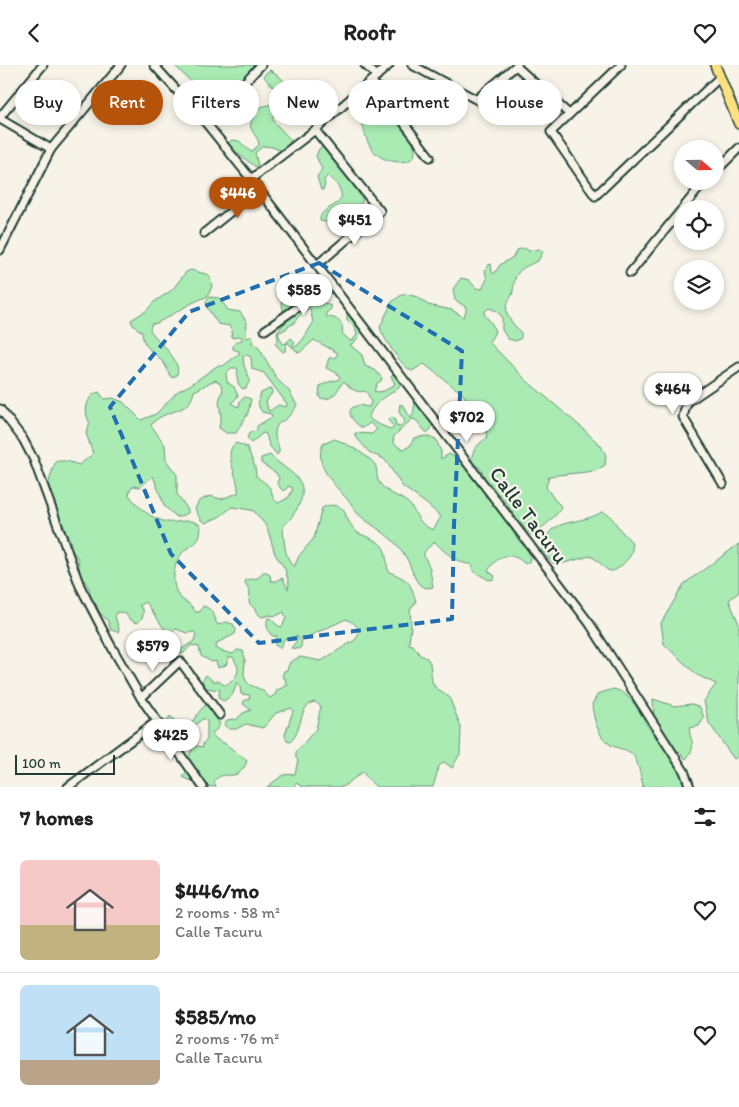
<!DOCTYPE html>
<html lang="en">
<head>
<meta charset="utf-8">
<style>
	:root { --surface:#fff; --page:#f2f2f2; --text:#222; --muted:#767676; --line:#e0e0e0; --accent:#b45309 }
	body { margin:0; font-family:Itim,sans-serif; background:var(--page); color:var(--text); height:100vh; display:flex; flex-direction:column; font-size:19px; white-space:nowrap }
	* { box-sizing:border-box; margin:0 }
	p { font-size:16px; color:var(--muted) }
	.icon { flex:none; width:28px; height:28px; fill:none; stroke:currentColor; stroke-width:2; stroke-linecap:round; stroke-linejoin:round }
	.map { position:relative; height:722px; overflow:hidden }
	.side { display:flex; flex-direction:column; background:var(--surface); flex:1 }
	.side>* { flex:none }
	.top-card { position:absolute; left:15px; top:15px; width:710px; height:45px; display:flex; gap:10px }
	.needle { width:32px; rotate:110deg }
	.fabs { position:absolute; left:674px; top:75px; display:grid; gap:10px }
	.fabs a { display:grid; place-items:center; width:50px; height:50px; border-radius:50%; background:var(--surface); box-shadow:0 2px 8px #0003; font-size:25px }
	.scale { position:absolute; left:15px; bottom:12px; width:100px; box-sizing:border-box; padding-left:5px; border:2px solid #1f3d34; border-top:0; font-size:14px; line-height:18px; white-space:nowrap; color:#1f3d34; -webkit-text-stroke:4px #f7f3e8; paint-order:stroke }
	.price { position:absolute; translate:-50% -42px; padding:0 11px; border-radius:18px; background:#fff; color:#222; font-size:16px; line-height:32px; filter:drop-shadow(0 1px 2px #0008) }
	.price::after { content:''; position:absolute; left:50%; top:30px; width:15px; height:11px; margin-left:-8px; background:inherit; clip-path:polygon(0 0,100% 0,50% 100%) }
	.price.on { background:var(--accent); color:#fff }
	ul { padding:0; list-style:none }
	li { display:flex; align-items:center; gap:15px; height:125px; padding:0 20px }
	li+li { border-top:1px solid var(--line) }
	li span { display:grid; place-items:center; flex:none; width:140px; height:100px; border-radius:8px; color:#555 }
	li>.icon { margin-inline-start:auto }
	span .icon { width:60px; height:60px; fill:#fffc; stroke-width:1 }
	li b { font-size:21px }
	h2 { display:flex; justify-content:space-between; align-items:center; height:60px; padding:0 20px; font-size:21px }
	.chip { padding:0 18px; border-radius:22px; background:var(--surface); box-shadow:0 2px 8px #0003; font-size:18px; line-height:45px }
	.chip.on { background:var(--accent); color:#fff }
	header { display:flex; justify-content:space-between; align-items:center; height:65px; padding:0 20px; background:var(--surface); font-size:22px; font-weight:800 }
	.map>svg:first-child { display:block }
	.green { fill:#aaebb4; stroke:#649474; fill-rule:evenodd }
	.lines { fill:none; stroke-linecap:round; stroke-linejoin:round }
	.minor-casing { stroke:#1f3d34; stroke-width:11 }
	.major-casing { stroke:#1f3d34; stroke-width:12 }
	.minor { stroke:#f7f3e8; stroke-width:7 }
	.major { stroke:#fde080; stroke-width:9 }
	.marked { fill:none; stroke:#1f6fb2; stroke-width:4; stroke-dasharray:10 6; stroke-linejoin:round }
	.labels { text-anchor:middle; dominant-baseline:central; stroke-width:4.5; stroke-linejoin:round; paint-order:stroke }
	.street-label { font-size:21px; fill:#1f3d34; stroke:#f7f3e8 }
</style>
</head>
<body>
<header><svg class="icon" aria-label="back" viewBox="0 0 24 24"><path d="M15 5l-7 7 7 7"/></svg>Roofr<svg class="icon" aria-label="heart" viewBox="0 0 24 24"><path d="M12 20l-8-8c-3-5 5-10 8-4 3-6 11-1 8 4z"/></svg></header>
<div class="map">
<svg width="739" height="722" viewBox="0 0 739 722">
	<rect width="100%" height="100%" fill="#f7f3e8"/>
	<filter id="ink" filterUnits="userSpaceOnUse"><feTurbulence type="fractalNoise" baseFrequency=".02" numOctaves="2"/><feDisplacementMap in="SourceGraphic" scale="10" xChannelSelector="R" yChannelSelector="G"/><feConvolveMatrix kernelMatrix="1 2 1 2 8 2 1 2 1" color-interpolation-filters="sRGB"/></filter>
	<g filter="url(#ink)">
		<g class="green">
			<path d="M174 0H255L216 41Z"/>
			<path d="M270 5 278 10 300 34 297 39 287 34 273 51V56L291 75 287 84 282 86 272 82 263 81 255 88 258 100 256 102C249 97 231 84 228 78L232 75 239 76 251 87 259 80C259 71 248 66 251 57 253 52 257 46 260 42L269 40 277 32 276 25 264 12 266 8Z"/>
			<path d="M358 34C362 37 364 42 368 44 377 50 389 47 397 56 403 62 414 75 415 85 417 101 390 98 381 92 359 79 371 58 349 43L350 38Z"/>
			<path d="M323 81 327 83 344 106 363 135C360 141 356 144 351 148 340 156 333 159 320 156 318 137 363 144 328 110L324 115 325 120 323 125H321L317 112 322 104 316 91 319 84Z"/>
			<path d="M524 183 529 186 539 184 543 187 538 196C519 204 515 206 513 226 513 231 509 233 508 237 502 250 514 259 521 268V273L516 276 508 274 502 265V252L497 246 489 243 485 246 484 249 492 259 495 267 489 277 527 316 580 361 601 381 606 390 605 400 595 406 549 411 546 422 554 434 560 440 561 443C554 454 542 463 531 470L518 456 502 432 497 430 487 417 480 403 472 398C470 386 478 379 487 373L486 366 463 329 424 299 412 306C403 303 382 272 380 262L392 237 400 231 405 229 418 232 428 240 452 245 463 252 466 247V242L455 235 453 224 461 213 469 215 476 223 482 224 487 214 485 206 488 200 491 199 492 207 494 209 500 200 513 192 517 185Z"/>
			<path d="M191 205 209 210 212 221 208 231 192 238 157 258 151 259 150 265C159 278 182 295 177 310L172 313C168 308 167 301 162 296 153 285 143 284 142 267L133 260 131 255 146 246 154 237 172 225 186 207Z"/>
			<path d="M302 212C308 213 321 213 324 215 325 216 325 217 326 218 330 222 332 222 335 227L329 229 325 226 314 234 331 241V244L326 248 327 252C336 252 345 258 342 268L349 275 352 276 357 270 355 262 347 256V246C351 249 353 251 356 255 363 267 361 273 350 280L362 290 365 301 375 305 382 313 381 316 377 318 374 326C383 329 389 323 395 319L391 311 393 309H396L402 316 399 323C388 330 371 339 369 353 376 360 383 360 391 365L394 362 388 355 392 352 395 355 396 361 400 362 405 356 399 347 400 339 404 341 409 351 411 353C414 349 414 342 415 337L417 338C422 345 430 351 433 360L429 367H426L416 355 412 354 394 371 393 377 400 383 404 384 410 381 414 373 426 371 436 374 441 387V394L449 389 455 392 465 401 470 410 485 427V431C500 442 507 458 517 473 520 478 525 481 528 486 530 489 530 493 529 497L525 499C511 485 497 490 488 506L495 511 494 514 489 515 473 506V501L471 499C459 500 442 485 435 477 416 492 426 488 430 505 431 511 432 516 433 522 416 527 414 508 408 496 404 488 399 481 392 475 382 465 369 459 358 449 354 445 352 438 347 434 335 420 313 400 323 379L335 374C343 377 374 393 376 402 378 411 375 415 384 423 391 430 403 432 410 440 419 452 417 458 433 465L441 452 428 440 402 421 388 399 384 394 370 388 355 371V368L372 369 377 364 370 358 363 363C356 360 342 345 356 341 359 339 365 342 369 342L371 337 368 329 365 326C356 329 349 322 344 316 337 324 334 337 320 333L319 331 320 321 329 317 338 315 340 313 337 308 326 303 329 293H335L338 288 314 275 299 288 288 278 286 279 285 286 283 287 275 279 278 274 277 268 283 259 287 257 281 256 283 245 281 234 295 228V215ZM310 243 313 258 304 273 298 280 294 282 293 280 295 277 291 273 285 279 282 278 278 268 286 264 288 261 293 259 302 247Z"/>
			<path d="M210 232 219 233 228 245 240 247 247 257 246 270 247 273 253 271 252 278 259 283 277 314 289 326 297 340C295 344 290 350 287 353 280 358 276 358 275 368 274 375 280 380 279 387L277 390 269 380 266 369 263 368 251 378 247 374 249 368 257 366V361L272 352 271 349 262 347C257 340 258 335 261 328L269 324 272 325V328L266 336 268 345 270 346 278 340 286 342 287 339 264 308 252 304 251 292 246 290 243 291 244 301 250 315 246 323 243 324C237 320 236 312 238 305L237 303H231L226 308 227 317 234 322 238 331 232 338 234 340 239 342 240 336 245 332 251 334 248 348 236 368H226L219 363 221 351 219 336 223 324 221 319 216 315C207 317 203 323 194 326 190 351 165 342 151 360L165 380 166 395 177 410V429L188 445V448L180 452H177L165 442 153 411 140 422 134 421 130 425 129 430C139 443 151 454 167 457 179 459 190 451 201 461 200 484 188 478 180 491 173 501 171 521 179 531 182 535 185 536 188 538 191 540 193 544 196 547H200L203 541C211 543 213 548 216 555H215L218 560 226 557 233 559 236 565 235 569 217 578 216 583 221 586 233 589 237 585 243 586 245 594 244 610 246 616 250 620 262 625 270 633 275 630 277 625 288 620 285 617 286 614 282 612 284 606 287 605 290 597 300 592 321 596 355 575C364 565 355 558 346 554L305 573 302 572 301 582 299 584 291 583 298 574 297 571 284 574 280 583 275 580V575L277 571H272C268 566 265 559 268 553H270L278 561 282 562 286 553 284 547 276 551 269 550 263 552 259 550 257 546 249 538 250 527 245 517 246 515 258 513 263 507H266L270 510 271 516H276L281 513 283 514 288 524 289 518 285 504 275 489 267 462 254 446 251 445 232 442 219 452 205 458 201 455 195 444 199 436 210 431 221 434 238 428C240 412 221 388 236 378L247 382 255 402 256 411C260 415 267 418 270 423 274 430 270 434 279 438L289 432 293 423 288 421 285 426 282 425 277 418 279 413 276 408 261 398V393L270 390C273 393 275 395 279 398 285 403 292 407 297 413 311 429 294 450 283 462 284 475 284 493 294 502L299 491 314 473 322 443C329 439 337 439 344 445 346 452 352 464 358 468 366 472 376 474 382 481 388 488 385 499 389 507 409 515 410 516 416 537L410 545 411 560 409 579 413 580 420 590 427 593 430 598 432 617 436 623 449 632 461 662 460 689 452 703 444 697 439 701 433 722H376L362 707 343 722H303L296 718 294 722H267L283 710 295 709 298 695 296 693V687L316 664 321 641 315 637C298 639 303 667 290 677L287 676 285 670 293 646 291 643 276 648 263 663 246 659 236 664H229L224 660 227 655 234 654 236 655 243 648 251 645 243 639 244 636 249 634 250 630 241 629 240 622 237 617 233 629 224 636 218 633 220 625 206 623 202 616 206 610 213 616H219L224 620C231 619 241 609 237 600 236 597 234 595 233 592H229L226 600 218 603 216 596 212 597 201 591 199 582 191 580 184 588 181 589 180 585 194 576 196 569 194 567 187 568 176 564 170 567 165 565 146 537 139 541 143 544C144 550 142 555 137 558L129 554 125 548 117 547 115 551 119 565 118 567 111 565 108 556 99 547 96 539 91 534 89 523 80 509 78 493 72 486 70 474 61 462 47 425 52 406 56 396H67L79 400 93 389 86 368 90 358C83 348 86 330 99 327L104 334 113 333 123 337 141 355 156 349 178 326 190 320 217 301H223L239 289V286L233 284V281L236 277 242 275V272L239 271 234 273 231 272 232 266 230 261 218 259 208 244 206 238 208 233Z"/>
			<path d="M601 447C613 449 615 460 623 468 627 473 633 475 632 484 632 491 627 495 622 500 619 502 616 506 612 506 605 507 599 494 590 491L564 498H553L542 486C542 480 543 480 546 475 547 473 548 470 549 468 558 455 589 457 601 447Z"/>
			<path d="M739 479V527L729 535 739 559V691L734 694 709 658 704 636 716 619 697 610 664 579 661 558 684 519Z"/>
			<path d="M613 624C618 625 623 627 627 631 638 640 643 655 651 666 663 684 682 700 687 722H642L643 720C640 710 639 698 633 690 628 684 618 684 611 680 598 673 593 652 592 639L598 629Z"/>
			<path d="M653 634 674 641 692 639 700 642 704 653 699 661 689 663C690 677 698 680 686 694L676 684 654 653Z"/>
			<path d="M207 639 220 659 217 664 212 668C215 675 218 675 224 678 227 680 245 694 247 696 237 721 225 702 214 716L216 722C205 722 193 717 183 712L188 704 189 692 192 684 197 681 203 682V679L207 674V656L205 654H202L192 663 186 674 181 670 175 671 166 659 170 651 185 665C194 658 197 646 207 639Z"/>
		</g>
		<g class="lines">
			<defs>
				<g id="minor">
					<path d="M154 0 206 58 251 114 590 559 684 706 690 722"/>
					<path d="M365 0 377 11"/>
					<path d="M412 0 505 50"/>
					<path d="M621 0 551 67 595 131 720 12"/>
					<path d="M516 1 569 49"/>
					<path d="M372 16 430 92"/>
					<path d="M477 34 517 0"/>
					<path d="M0 52 43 0"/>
					<path d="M0 54 51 84"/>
					<path d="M206 58 261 0"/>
					<path d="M315 65 380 146 317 200"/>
					<path d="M715 107 739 83"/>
					<path d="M251 114 315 65 389 0"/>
					<path d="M204 168 259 124"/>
					<path d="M0 185 51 84 121 0"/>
					<path d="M630 208 705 116"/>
					<path d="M265 265 331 219"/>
					<path d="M0 344 23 374 34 395 80 521 110 579 141 633 203 722"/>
					<path d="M723 419 683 352 686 341 689 336 739 302"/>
					<path d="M141 633 180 596 220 650"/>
					<path d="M68 722 157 656"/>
				</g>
				<path id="major" d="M715 0 739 59"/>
			</defs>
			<use href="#minor" class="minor-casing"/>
			<use href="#major" class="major-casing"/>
			<use href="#minor" class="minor"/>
			<use href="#major" class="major"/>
		</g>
	</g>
	<path class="marked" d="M319 198 462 286 454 460 452 554 259 578 171 489 110 342 189 247Z"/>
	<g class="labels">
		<g class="street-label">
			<text transform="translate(529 450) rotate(53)">Calle Tacuru</text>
		</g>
	</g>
</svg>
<div class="fabs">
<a><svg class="needle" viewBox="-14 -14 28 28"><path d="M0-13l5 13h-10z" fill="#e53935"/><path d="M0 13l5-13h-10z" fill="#767676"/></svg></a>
<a><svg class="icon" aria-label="locate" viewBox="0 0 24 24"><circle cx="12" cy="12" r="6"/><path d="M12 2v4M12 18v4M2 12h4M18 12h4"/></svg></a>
<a><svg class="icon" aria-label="layers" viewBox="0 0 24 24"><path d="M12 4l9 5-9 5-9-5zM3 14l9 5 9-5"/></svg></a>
</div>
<div class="scale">100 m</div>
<b class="price on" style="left:238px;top:154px">$446</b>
<b class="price" style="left:355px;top:181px">$451</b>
<b class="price" style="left:304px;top:251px">$585</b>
<b class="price" style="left:673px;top:350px">$464</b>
<b class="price" style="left:467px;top:378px">$702</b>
<b class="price" style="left:153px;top:607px">$579</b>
<b class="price" style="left:171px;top:696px">$425</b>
<div class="top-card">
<a class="chip">Buy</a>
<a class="chip on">Rent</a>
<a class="chip">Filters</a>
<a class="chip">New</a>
<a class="chip">Apartment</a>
<a class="chip">House</a>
</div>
</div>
<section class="side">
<h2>7 homes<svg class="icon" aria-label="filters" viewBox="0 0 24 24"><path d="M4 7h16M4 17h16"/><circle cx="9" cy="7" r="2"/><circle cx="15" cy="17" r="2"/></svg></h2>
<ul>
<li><span style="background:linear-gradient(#f6c9c9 65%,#c2b280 0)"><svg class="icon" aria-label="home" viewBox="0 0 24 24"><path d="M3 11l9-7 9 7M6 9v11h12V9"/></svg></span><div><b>$446/mo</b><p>2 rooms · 58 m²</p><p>Calle Tacuru</p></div><svg class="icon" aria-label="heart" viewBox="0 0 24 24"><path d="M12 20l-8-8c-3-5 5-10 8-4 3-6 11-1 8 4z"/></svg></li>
<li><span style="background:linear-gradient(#bfe0f5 75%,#b9a48a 0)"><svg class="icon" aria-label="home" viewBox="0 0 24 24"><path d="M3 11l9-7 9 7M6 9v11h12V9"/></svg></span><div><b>$585/mo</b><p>2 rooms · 76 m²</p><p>Calle Tacuru</p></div><svg class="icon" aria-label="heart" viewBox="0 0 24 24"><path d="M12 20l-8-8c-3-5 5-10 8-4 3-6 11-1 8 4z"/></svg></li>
</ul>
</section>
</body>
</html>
